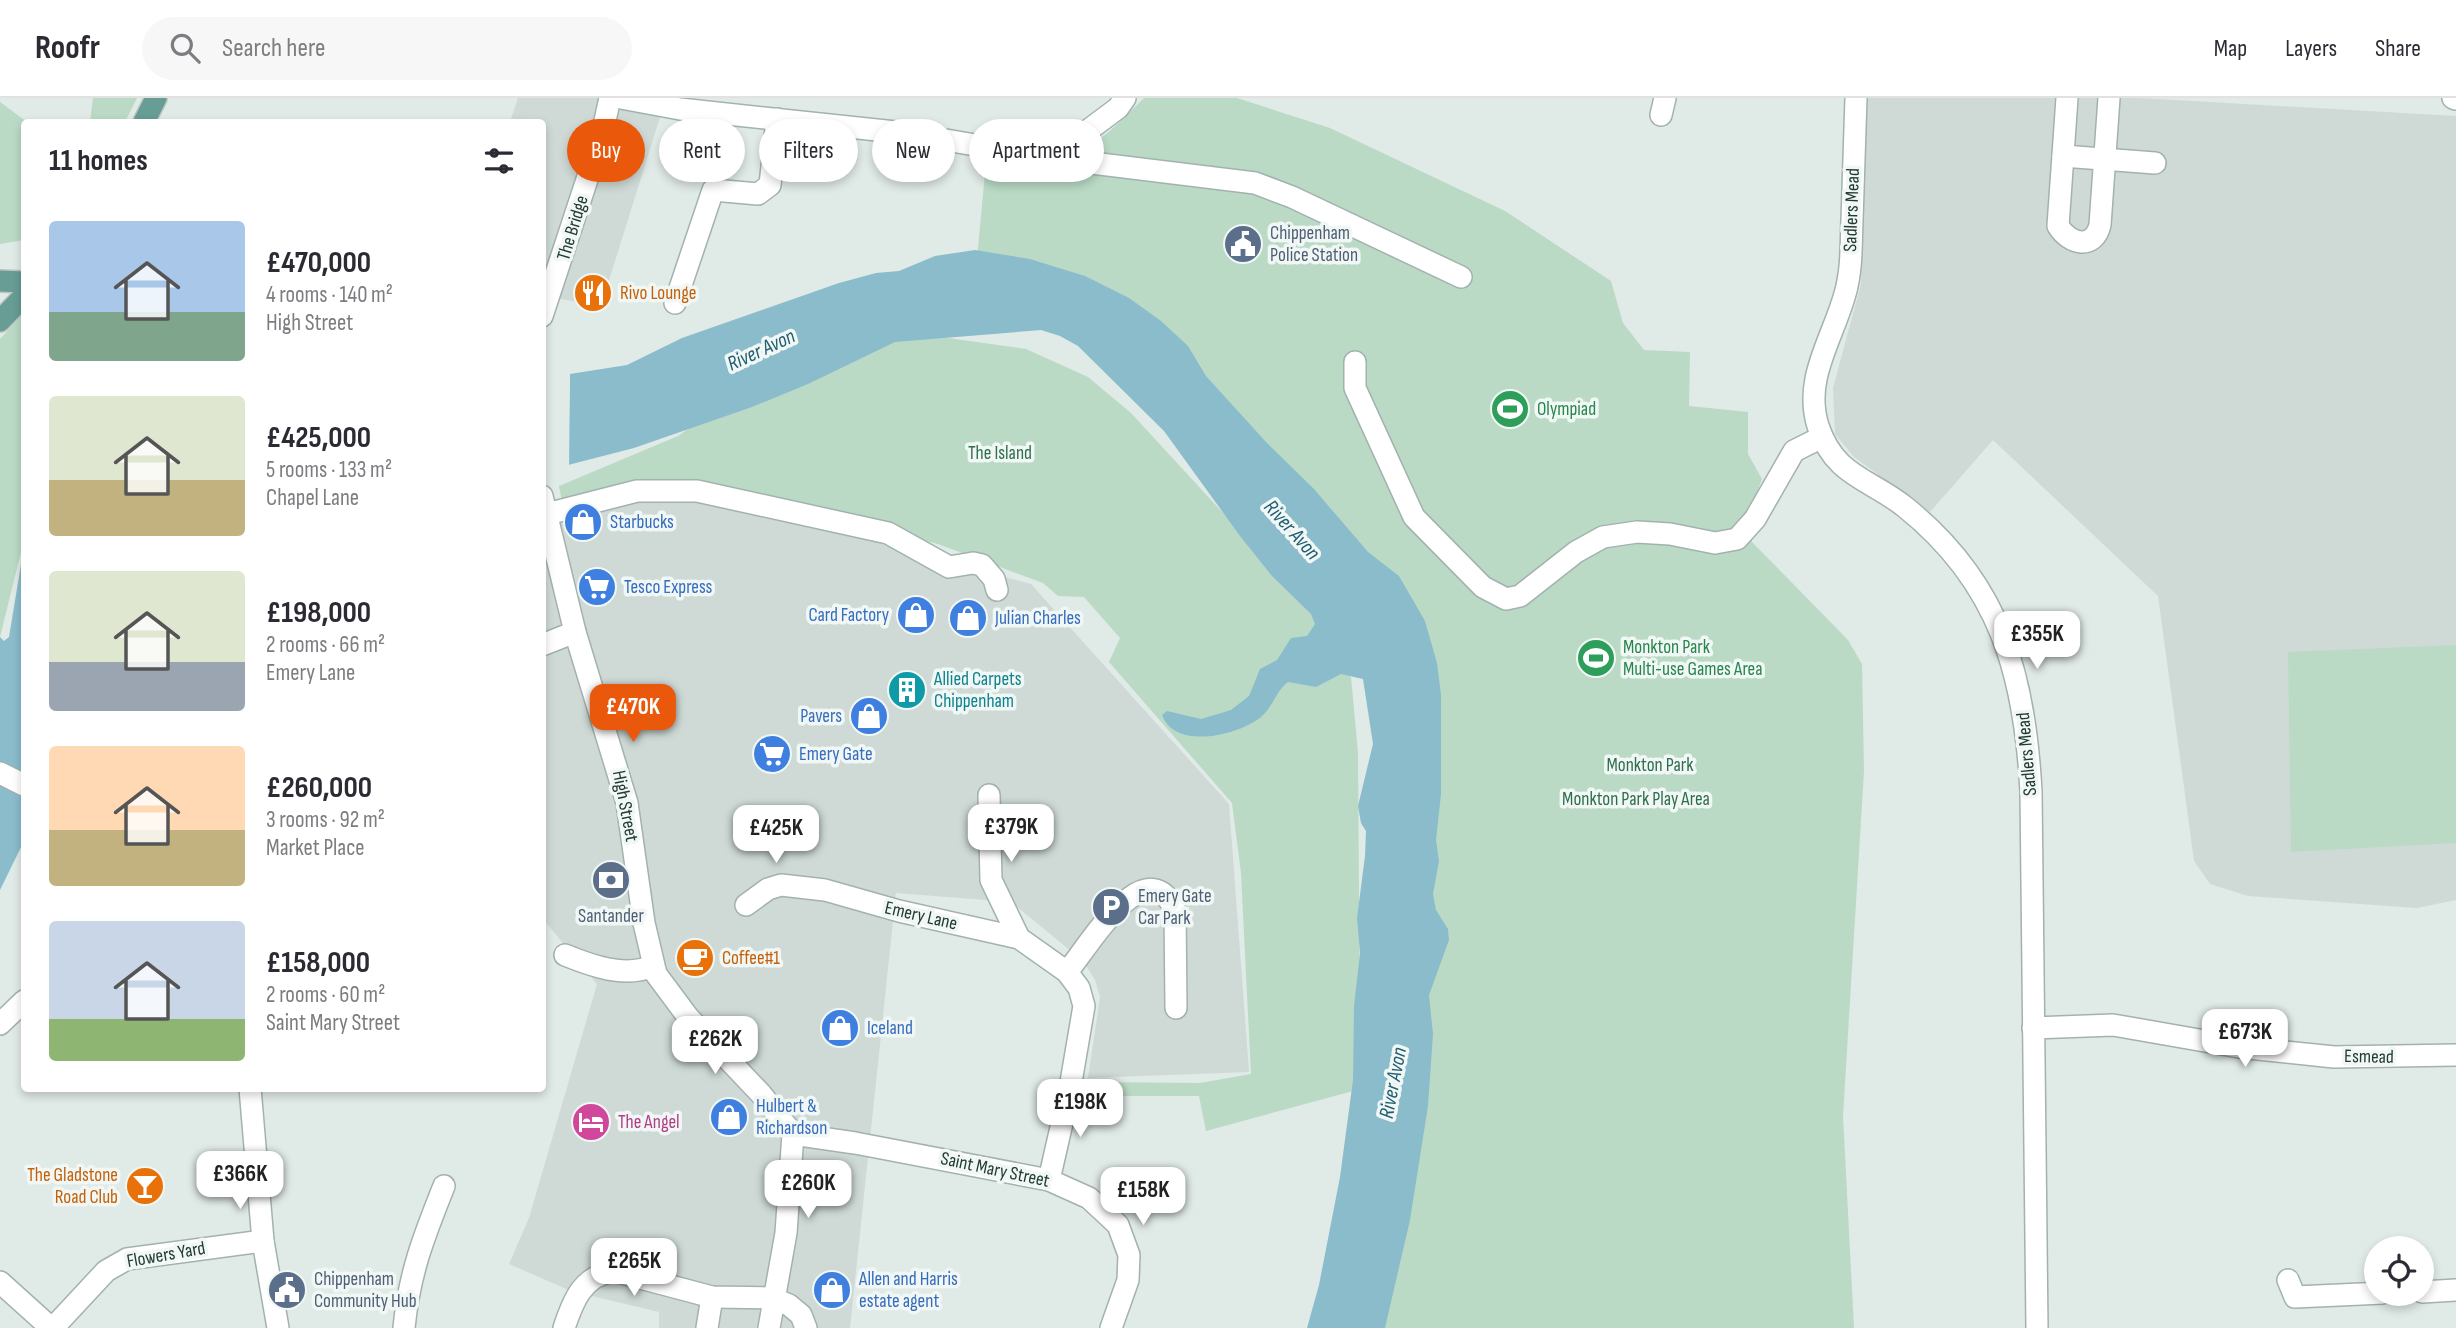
<!DOCTYPE html>
<html lang="en">
<head>
<meta charset="utf-8">
<style>
	:root { --surface:#fff; --page:#f7f7f7; --text:#2b2b33; --muted:#7c7c81; --line:#e1e1e2; --accent:#ea580c }
	body { margin:0; font-family:"Sofia Sans Condensed",sans-serif; background:var(--page); color:var(--text); height:100vh; display:flex; flex-direction:column; font-size:26px; white-space:nowrap }
	* { box-sizing:border-box; margin:0 }
	p { font-size:23px; color:var(--muted) }
	.icon { flex:none; width:38px; height:38px; fill:none; stroke:currentColor; stroke-width:2; stroke-linecap:round; stroke-linejoin:round }
	.map { position:relative; flex:1; overflow:hidden }
	.sheet { position:absolute; left:21px; top:21px; width:525px; height:973px; display:flex; flex-direction:column; background:var(--surface); border-radius:7px; box-shadow:0 4px 10px #0003 }
	.sheet>* { flex:none }
	.top-card { position:absolute; left:567px; top:21px; width:665px; height:63px; display:flex; gap:14px }
	.fabs { position:absolute; left:2364px; top:1138px; display:grid; gap:14px }
	.fabs a { display:grid; place-items:center; width:70px; height:70px; border-radius:50%; background:var(--surface); box-shadow:0 4px 10px #0003; font-size:35px }
	.price { position:absolute; translate:-50% -60px; padding:0 16px; border-radius:14px; background:#fff; color:#222; font-size:23px; line-height:46px; filter:drop-shadow(0 2px 4px #0008) }
	.price::after { content:''; position:absolute; left:50%; top:42px; width:21px; height:16px; margin-left:-10px; background:inherit; clip-path:polygon(0 0,100% 0,50% 100%) }
	.price.on { background:var(--accent); color:#fff }
	ul { padding:0; list-style:none }
	li { display:flex; align-items:center; gap:21px; height:175px; padding:0 28px }
	li span { display:grid; place-items:center; flex:none; width:196px; height:140px; border-radius:7px; color:#555 }
	li>.icon { margin-inline-start:auto }
	span .icon { width:84px; height:84px; fill:#fffc; stroke-width:1 }
	li b { font-size:30px }
	h2 { display:flex; justify-content:space-between; align-items:center; height:84px; padding:0 28px; font-size:30px }
	.tag { padding:0 24px; border-radius:32px; background:var(--surface); box-shadow:0 4px 10px #0003; font-size:24px; line-height:63px }
	.tag.on { background:var(--accent); color:#fff }
	header { display:flex; align-items:center; gap:42px; box-sizing:border-box; height:98px; padding:0 35px; background:var(--surface); border-bottom:2px solid var(--line) }
	header strong { font-size:33px }
	nav { display:flex; gap:38px; margin-inline-start:auto; font-size:24px }
	.search { width:490px; height:63px; background:var(--page); display:flex; align-items:center; gap:18px; box-sizing:border-box; padding:0 24px; border-radius:38px; color:var(--muted); font-size:26px }
	.map>svg:first-child { display:block }
	.built { fill:#cfdad6 }
	.green { fill:#badac6 }
	.water { fill:#8bbccc }
	.pier { fill:#e0eae7 }
	.lines { fill:none; stroke-linecap:round; stroke-linejoin:round }
	.minor-casing { stroke:#a3b2ae; stroke-width:24 }
	.major-casing { stroke:#bdc4c2; stroke-width:24 }
	.minor { stroke:#fff; stroke-width:21 }
	.major { stroke:#679d94; stroke-width:21 }
	.labels { text-anchor:middle; dominant-baseline:central; stroke-width:7; stroke-linejoin:round; paint-order:stroke }
	.street-label { font-size:19px; fill:#223a35; stroke:#f0f7f4 }
	.service-label { font-size:19px; fill:#4e5e75; stroke:#f0f7f4; text-anchor:start }
	.food-label { font-size:19px; fill:#c56008; stroke:#f0f7f4; text-anchor:start }
	.leisure-label { font-size:19px; fill:#27864d; stroke:#f0f7f4; text-anchor:start }
	.park-label { font-size:19px; fill:#2f6e4d; stroke:#f0f7f4 }
	.shop-label { font-size:19px; fill:#366cbe; stroke:#f0f7f4; text-anchor:start }
	.culture-label { font-size:19px; fill:#0d838f; stroke:#f0f7f4; text-anchor:start }
	.hotel-label { font-size:19px; fill:#b23c85; stroke:#f0f7f4; text-anchor:start }
	.water-label { font-size:21px; font-style:italic; fill:#205d72; stroke:#f0f7f4 }
</style>
</head>
<body>
<header>
<strong>Roofr</strong>
<div class="search"><svg class="icon" aria-label="search" viewBox="0 0 24 24"><circle cx="10" cy="10" r="6"/><path d="M15 15l6 6"/></svg>Search here</div>
<nav><a>Map</a><a>Layers</a><a>Share</a></nav>
</header>
<div class="map">
<svg width="2456" height="1230" viewBox="0 0 2456 1230">
	<rect width="100%" height="100%" fill="#e0eae7"/>
	<g class="built">
		<path d="M518 0H666L601 208 543 198 542 24H510Z"/>
		<path d="M1865 0H2141L2456 18V802L2417 810 2248 798 2210 786 2194 763 2158 498 1993 342 1930 414 1854 359 1835 336 1833 290 1861 186Z"/>
		<path d="M630 400 691 403 839 429 910 454 1031 486 1229 706 1249 974 1088 980 1100 899 1095 882 1087 869 1066 849 1011 804 896 795 850 1230H659V1214L571 1193 509 1166 529 1120 597 886 543 821V423Z"/>
	</g>
	<g class="green">
		<path d="M93 0H137L125 24H90Z"/>
		<path d="M1144 0H1237L1330 30 1505 113 1611 183 1623 225 1644 252 1690 254 1689 308 1748 314V356L1762 381 1748 419 1752 444 1848 542 1862 566 1864 673 1843 1018 1854 1230H1371L1424 526 977 161 986 64C1070 72 1086 58 1144 0Z"/>
		<path d="M0 4 27 24H24V142L0 146Z"/>
		<path d="M24 215V442L0 539V241Z"/>
		<path d="M948 240 1026 251 1088 279 1131 315 1330 531 1351 579 1358 655 1360 932 1353 993 1206 1033 1199 998H1086L1089 984 1200 985 1251 976 1241 775 1232 705 1109 564 1120 540 1084 499 1058 498 1043 485 938 446 753 399 562 404 559 388 678 338 711 315 870 243Z"/>
		<path d="M2456 547V745L2291 754 2288 554Z"/>
	</g>
	<g class="water">
		<path d="M975 152 1030 161 1085 178 1129 200 1161 223 1188 248 1206 278 1266 344 1314 391 1368 454 1399 478 1425 523 1437 565 1441 597V696L1436 742 1439 763 1433 796 1436 812 1448 831 1449 842 1429 897 1433 936 1428 1008 1410 1122 1385 1230H1307L1319 1187 1340 1079 1353 982 1354 908 1360 855 1357 820 1365 758 1366 733 1361 725 1358 708 1373 646 1363 581 1341 576 1316 589 1288 584C1276 593 1273 609 1261 619 1239 637 1175 653 1162 617L1167 613 1201 621 1231 612 1249 598 1260 571 1277 562 1291 540 1307 538 1315 526 1311 516 1272 478 1240 438 1164 333 1078 248 1060 238 1041 232 895 244 808 286 752 309 634 350 568 367 570 276 627 267 682 240 839 185 876 175 899 173 935 158Z"/>
		<path d="M24 448V743L0 792V539L4 543 9 539Z"/>
	</g>
	<path class="pier" d="M567 276H570L569 371 565 367Z"/>
	<g class="lines">
		<defs>
			<g id="minor">
				<path d="M621 0 680 11 905 35 1051 60 1255 85 1292 99 1461 179"/>
				<path d="M1856 0C1855 41 1853 81 1852 122 1851 147 1852 172 1845 196 1833 240 1803 281 1818 328 1835 379 1869 380 1905 409 2000 485 2025 577 2031 694L2037 1230"/>
				<path d="M2067 0 2058 128C2070 147 2094 152 2100 127L2109 0"/>
				<path d="M2453 0 2456 1"/>
				<path d="M1661 17 1665 0"/>
				<path d="M2063 58 2155 65"/>
				<path d="M1051 60 1118 10 1125 0"/>
				<path d="M675 205 713 92 758 96 770 87 777 21"/>
				<path d="M542 218 602 36 610 0"/>
				<path d="M1355 264V290L1414 419 1483 489 1506 501 1520 498 1576 454 1603 439 1637 434 1670 436 1715 445 1737 441 1755 421 1794 353 1822 339"/>
				<path d="M542 398 575 534 627 705 644 825 656 876 688 919 761 996 793 1036 786 1135 769 1230"/>
				<path d="M547 416 637 393H697L888 435 949 469 973 465 982 467 994 481 997 492"/>
				<path d="M542 547 575 534"/>
				<path d="M0 675 24 687"/>
				<path d="M989 697 991 782 1019 840"/>
				<path d="M746 807 768 791 781 787 825 792 899 813 1019 840 1067 874 1079 890 1084 908 1070 990 1049 1082"/>
				<path d="M565 857C592 868 625 880 653 868"/>
				<path d="M1067 874C1087 851 1146 748 1175 812L1176 910"/>
				<path d="M0 926 24 903"/>
				<path d="M2033 930 2113 927 2239 949 2334 959 2456 957"/>
				<path d="M250 990 263 1143 278 1230"/>
				<path d="M793 1036 855 1045 1049 1082 1089 1100 1118 1127 1129 1157 1128 1182 1111 1230"/>
				<path d="M2288 1182 2295 1199 2383 1195"/>
				<path d="M0 1184 51 1230"/>
				<path d="M2422 1194 2456 1192"/>
				<path d="M53 1230 106 1173 127 1161 263 1143"/>
				<path d="M404 1230C409 1176 424 1138 444 1088"/>
				<path d="M564 1230C573 1203 582 1178 614 1173L712 1199 772 1200 789 1207 801 1217 806 1230"/>
				<path d="M707 1230 712 1199"/>
			</g>
			<g id="major">
				<path d="M144 24 156 0"/>
				<path d="M0 183 24 184"/>
				<path d="M0 223 24 198"/>
			</g>
		</defs>
		<use href="#minor" class="minor-casing"/>
		<use href="#major" class="major-casing"/>
		<use href="#minor" class="minor"/>
		<use href="#major" class="major"/>
	</g>
	<defs>
		<symbol id="civic-disc" viewBox="-11 -11 22 22"><circle r="9.5" fill="#5c6f8a" stroke="#f0f7f4"/><path d="M-.6-6.5H3V-4.5H.6V-3L4-1V1h2V6H-6V1h2V-1L-.6-3ZM-1.2 2.5V6h2.4V2.5Z" fill="#fff"/></symbol>
		<symbol id="restaurant-disc" viewBox="-11 -11 22 22"><circle r="9.5" fill="#e8710a" stroke="#f0f7f4"/><path d="M-5-6h1v4h1v-4h1v4h1v-4h1v5L-1.5 .5V6h-2V.5L-5-1ZM5-6V6H3V1.5H1.5Q1.5-4 5-6Z" fill="#fff"/></symbol>
		<symbol id="stadium-disc" viewBox="-11 -11 22 22"><circle r="9.5" fill="#2e9e5b" stroke="#f0f7f4"/><path d="M0-5a6.5 5 0 1 0 0 10a6.5 5 0 1 0 0-10ZM-3.5-1.8h7v3.6h-7Z" fill="#fff"/></symbol>
		<symbol id="shop-disc" viewBox="-11 -11 22 22"><circle r="9.5" fill="#3f7fe0" stroke="#f0f7f4"/><path d="M-5-2.5h2.3a2.7 3.5 0 0 1 5.4 0H5L5.5 6h-11ZM-1.5-2.5h3a1.5 2.3 0 0 0-3 0Z" fill="#fff"/></symbol>
		<symbol id="supermarket-disc" viewBox="-11 -11 22 22"><circle r="9.5" fill="#3f7fe0" stroke="#f0f7f4"/><path d="M-6-5.5h2.5l.6 2H6L4.5 2H-2.5L-4.4-4H-6ZM-1.5 3.2a1.3 1.3 0 1 0 .1 0ZM3 3.2a1.3 1.3 0 1 0 .1 0Z" fill="#fff"/></symbol>
		<symbol id="building-disc" viewBox="-11 -11 22 22"><circle r="9.5" fill="#0f9aa8" stroke="#f0f7f4"/><path d="M-4-6H4V6H1V3H-1V6H-4ZM-2.5-4.3h1.7v1.8h-1.7ZM.8-4.3h1.7v1.8H.8ZM-2.5-1h1.7V.8h-1.7ZM.8-1h1.7V.8H.8Z" fill="#fff"/></symbol>
		<symbol id="bank-disc" viewBox="-11 -11 22 22"><circle r="9.5" fill="#5c6f8a" stroke="#f0f7f4"/><path d="M-6-4H6V4H-6ZM0-2.3a2.3 2.3 0 1 0 0 4.6a2.3 2.3 0 1 0 0-4.6Z" fill="#fff"/></symbol>
		<symbol id="parking-disc" viewBox="-11 -11 22 22"><circle r="9.5" fill="#5c6f8a" stroke="#f0f7f4"/><path d="M-3.5-5.5H1a3.5 3.5 0 0 1 0 7H-1V5.5H-3.5ZM-1-3.4V-.6H.8a1.4 1.4 0 0 0 0-2.8Z" fill="#fff"/></symbol>
		<symbol id="cafe-disc" viewBox="-11 -11 22 22"><circle r="9.5" fill="#e8710a" stroke="#f0f7f4"/><path d="M-5.5-4.5H6V0H3Q3 3.5 0 3.5H-2.5Q-5.5 3.5-5.5 0ZM3-3.2v2h1.7v-2ZM-6 4.5H4V6H-6Z" fill="#fff"/></symbol>
		<symbol id="hotel-disc" viewBox="-11 -11 22 22"><circle r="9.5" fill="#d1479c" stroke="#f0f7f4"/><path d="M-6-4.5h1.5V1H6V5H4.5V3h-9V5H-6ZM-4 0a1.8 1.8 0 1 1 3.6 0ZM.5 0V-2.5h3Q6-2.5 6 0Z" fill="#fff"/></symbol>
		<symbol id="bar-disc" viewBox="-11 -11 22 22"><circle r="9.5" fill="#e8710a" stroke="#f0f7f4"/><path d="M-6-5H6L.8 .8V4.5H3.5V6h-7V4.5H-.8V.8Z" fill="#fff"/></symbol>
	</defs>
	<g fill-rule="evenodd">
		<use href="#civic-disc" x="1221" y="124" width="44" height="44"/>
		<use href="#restaurant-disc" x="571" y="173" width="44" height="44"/>
		<use href="#stadium-disc" x="1488" y="289" width="44" height="44"/>
		<use href="#shop-disc" x="561" y="402" width="44" height="44"/>
		<use href="#supermarket-disc" x="575" y="467" width="44" height="44"/>
		<use href="#shop-disc" x="894" y="495" width="44" height="44"/>
		<use href="#shop-disc" x="946" y="498" width="44" height="44"/>
		<use href="#stadium-disc" x="1574" y="538" width="44" height="44"/>
		<use href="#building-disc" x="885" y="570" width="44" height="44"/>
		<use href="#shop-disc" x="847" y="596" width="44" height="44"/>
		<use href="#supermarket-disc" x="750" y="634" width="44" height="44"/>
		<use href="#bank-disc" x="589" y="760" width="44" height="44"/>
		<use href="#parking-disc" x="1089" y="787" width="44" height="44"/>
		<use href="#cafe-disc" x="673" y="838" width="44" height="44"/>
		<use href="#shop-disc" x="818" y="908" width="44" height="44"/>
		<use href="#shop-disc" x="707" y="997" width="44" height="44"/>
		<use href="#hotel-disc" x="569" y="1002" width="44" height="44"/>
		<use href="#bar-disc" x="123" y="1066" width="44" height="44"/>
		<use href="#civic-disc" x="265" y="1170" width="44" height="44"/>
		<use href="#shop-disc" x="810" y="1170" width="44" height="44"/>
	</g>
	<g class="labels">
		<g class="street-label">
			<text transform="translate(1852 112) rotate(-88)">Sadlers Mead</text>
			<text transform="translate(573 130) rotate(-73)">The Bridge</text>
			<text transform="translate(2027 656) rotate(-95)">Sadlers Mead</text>
			<text transform="translate(625 708) rotate(79)">High Street</text>
			<text transform="translate(921 818) rotate(13)">Emery Lane</text>
			<text transform="translate(2369 959) rotate(1)">Esmead</text>
			<text transform="translate(995 1072) rotate(12)">Saint Mary Street</text>
			<text transform="translate(166 1157) rotate(-10)">Flowers Yard</text>
		</g>
		<g class="service-label">
			<text x="1270" y="135">Chippenham<tspan x="1270" dy="22">Police Station</tspan></text>
			<text x="1138" y="798">Emery Gate<tspan x="1138" dy="22">Car Park</tspan></text>
			<text x="611" y="818" text-anchor="middle">Santander</text>
			<text x="314" y="1181">Chippenham<tspan x="314" dy="22">Community Hub</tspan></text>
		</g>
		<g class="food-label">
			<text x="620" y="195">Rivo Lounge</text>
			<text x="722" y="860">Coffee#1</text>
			<text x="118" y="1077" text-anchor="end">The Gladstone<tspan x="118" dy="22">Road Club</tspan></text>
		</g>
		<g class="leisure-label">
			<text x="1537" y="311">Olympiad</text>
			<text x="1623" y="549">Monkton Park<tspan x="1623" dy="22">Multi-use Games Area</tspan></text>
		</g>
		<g class="park-label">
			<text x="1000" y="355">The Island</text>
			<text x="1650" y="667">Monkton Park</text>
			<text x="1636" y="701">Monkton Park Play Area</text>
		</g>
		<g class="shop-label">
			<text x="610" y="424">Starbucks</text>
			<text x="624" y="489">Tesco Express</text>
			<text x="889" y="517" text-anchor="end">Card Factory</text>
			<text x="995" y="520">Julian Charles</text>
			<text x="842" y="618" text-anchor="end">Pavers</text>
			<text x="799" y="656">Emery Gate</text>
			<text x="867" y="930">Iceland</text>
			<text x="756" y="1008">Hulbert &amp;<tspan x="756" dy="22">Richardson</tspan></text>
			<text x="859" y="1181">Allen and Harris<tspan x="859" dy="22">estate agent</tspan></text>
		</g>
		<g class="culture-label">
			<text x="934" y="581">Allied Carpets<tspan x="934" dy="22">Chippenham</tspan></text>
		</g>
		<g class="hotel-label">
			<text x="618" y="1024">The Angel</text>
		</g>
		<g class="water-label">
			<text transform="translate(761 252) rotate(-25)">River Avon</text>
			<text transform="translate(1292 432) rotate(48)">River Avon</text>
			<text transform="translate(1393 985) rotate(-79)">River Avon</text>
		</g>
	</g>
</svg>
<div class="fabs">
<a><svg class="icon" aria-label="locate" viewBox="0 0 24 24"><circle cx="12" cy="12" r="6"/><path d="M12 2v4M12 18v4M2 12h4M18 12h4"/></svg></a>
</div>
<b class="price" style="left:2037px;top:573px">£355K</b>
<b class="price on" style="left:633px;top:646px">£470K</b>
<b class="price" style="left:1011px;top:766px">£379K</b>
<b class="price" style="left:776px;top:767px">£425K</b>
<b class="price" style="left:2245px;top:971px">£673K</b>
<b class="price" style="left:715px;top:978px">£262K</b>
<b class="price" style="left:1080px;top:1041px">£198K</b>
<b class="price" style="left:240px;top:1113px">£366K</b>
<b class="price" style="left:808px;top:1122px">£260K</b>
<b class="price" style="left:1143px;top:1129px">£158K</b>
<b class="price" style="left:634px;top:1200px">£265K</b>
<div class="top-card">
<a class="tag on">Buy</a>
<a class="tag">Rent</a>
<a class="tag">Filters</a>
<a class="tag">New</a>
<a class="tag">Apartment</a>
</div>
<section class="sheet">
<h2>11 homes<svg class="icon" aria-label="filters" viewBox="0 0 24 24"><path d="M4 7h16M4 17h16"/><circle cx="9" cy="7" r="2"/><circle cx="15" cy="17" r="2"/></svg></h2>
<ul>
<li><span style="background:linear-gradient(#a9c7e8 65%,#7fa58c 0)"><svg class="icon" aria-label="home" viewBox="0 0 24 24"><path d="M3 11l9-7 9 7M6 9v11h12V9"/></svg></span><div><b>£470,000</b><p>4 rooms · 140 m²</p><p>High Street</p></div></li>
<li><span style="background:linear-gradient(#dfe7d0 60%,#c2b280 0)"><svg class="icon" aria-label="home" viewBox="0 0 24 24"><path d="M3 11l9-7 9 7M6 9v11h12V9"/></svg></span><div><b>£425,000</b><p>5 rooms · 133 m²</p><p>Chapel Lane</p></div></li>
<li><span style="background:linear-gradient(#dfe7d0 65%,#9aa5b1 0)"><svg class="icon" aria-label="home" viewBox="0 0 24 24"><path d="M3 11l9-7 9 7M6 9v11h12V9"/></svg></span><div><b>£198,000</b><p>2 rooms · 66 m²</p><p>Emery Lane</p></div></li>
<li><span style="background:linear-gradient(#ffd9b3 60%,#c2b280 0)"><svg class="icon" aria-label="home" viewBox="0 0 24 24"><path d="M3 11l9-7 9 7M6 9v11h12V9"/></svg></span><div><b>£260,000</b><p>3 rooms · 92 m²</p><p>Market Place</p></div></li>
<li><span style="background:linear-gradient(#c9d6e8 70%,#8fb573 0)"><svg class="icon" aria-label="home" viewBox="0 0 24 24"><path d="M3 11l9-7 9 7M6 9v11h12V9"/></svg></span><div><b>£158,000</b><p>2 rooms · 60 m²</p><p>Saint Mary Street</p></div></li>
</ul>
</section>
</div>
</body>
</html>
